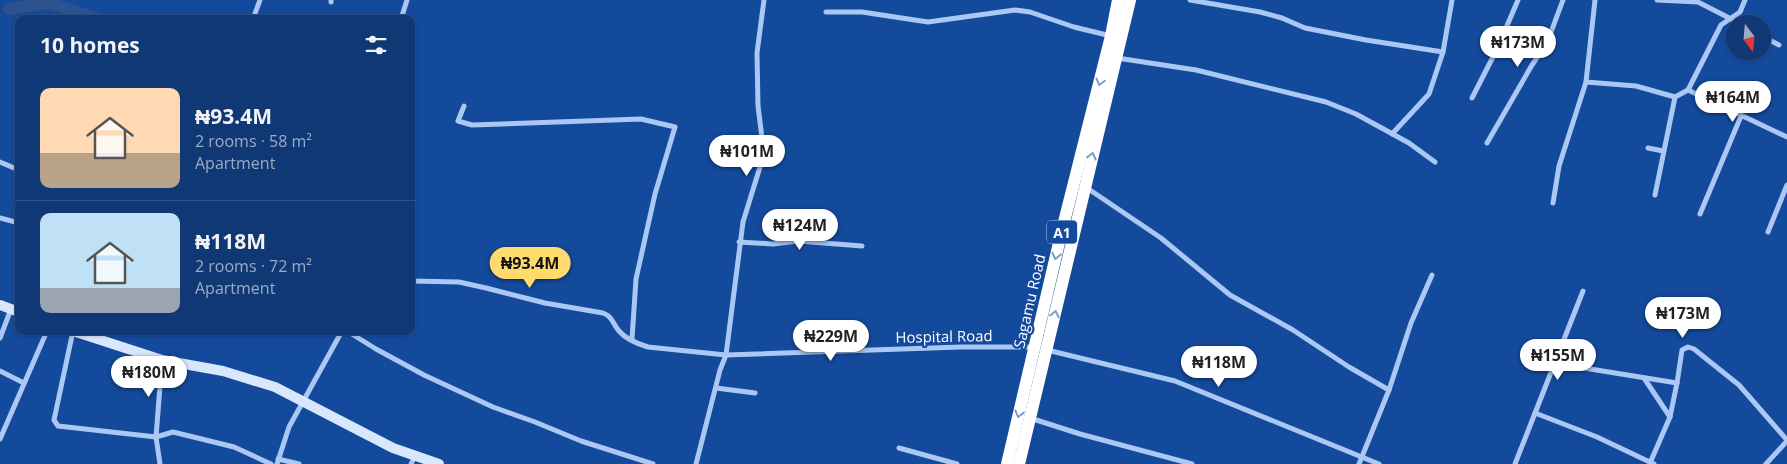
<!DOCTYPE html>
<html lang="en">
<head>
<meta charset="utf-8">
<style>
	:root { --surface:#0f3875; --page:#1d437d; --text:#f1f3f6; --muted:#9bacc5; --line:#2f5287; --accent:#ffda6c }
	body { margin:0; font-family:"Open Sans",sans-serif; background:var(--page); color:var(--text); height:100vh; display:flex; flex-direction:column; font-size:19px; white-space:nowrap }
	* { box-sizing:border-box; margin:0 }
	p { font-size:16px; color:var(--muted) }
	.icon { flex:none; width:28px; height:28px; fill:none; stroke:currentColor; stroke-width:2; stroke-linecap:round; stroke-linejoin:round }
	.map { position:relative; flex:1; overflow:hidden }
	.sheet { position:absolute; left:15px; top:15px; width:400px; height:320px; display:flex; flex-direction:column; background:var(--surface); border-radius:10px; box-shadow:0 1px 4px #0004,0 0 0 1px var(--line) }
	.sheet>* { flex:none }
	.needle { width:32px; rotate:164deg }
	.buttons { position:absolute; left:1726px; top:15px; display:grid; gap:10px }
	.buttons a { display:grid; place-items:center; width:45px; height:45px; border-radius:50%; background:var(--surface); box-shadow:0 1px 4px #0004,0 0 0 1px var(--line); font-size:25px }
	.price { position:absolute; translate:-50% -42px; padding:0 11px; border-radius:18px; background:#fff; color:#222; font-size:16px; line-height:32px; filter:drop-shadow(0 1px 2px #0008) }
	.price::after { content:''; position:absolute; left:50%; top:30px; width:15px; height:11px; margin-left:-8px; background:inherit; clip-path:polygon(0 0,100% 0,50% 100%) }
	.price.current { background:var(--accent); color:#111 }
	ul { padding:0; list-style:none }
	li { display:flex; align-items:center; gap:15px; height:125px; padding:0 25px }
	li+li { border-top:1px solid var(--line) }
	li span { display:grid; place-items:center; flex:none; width:140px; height:100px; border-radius:10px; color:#555 }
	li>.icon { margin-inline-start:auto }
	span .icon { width:60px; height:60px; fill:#fffc; stroke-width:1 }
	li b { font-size:21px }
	h2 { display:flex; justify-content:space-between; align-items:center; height:60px; padding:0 25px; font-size:21px }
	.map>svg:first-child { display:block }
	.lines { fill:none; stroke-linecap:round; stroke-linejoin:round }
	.river { stroke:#2c538f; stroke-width:12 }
	.street { stroke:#aac8f3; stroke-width:5 }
	.secondary { stroke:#d9e7fd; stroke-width:10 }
	.highway { stroke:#fff; stroke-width:12 }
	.oneway { stroke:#7e9bc9 }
	.labels { text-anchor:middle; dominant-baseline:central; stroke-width:4.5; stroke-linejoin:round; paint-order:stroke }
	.shield { fill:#144a9c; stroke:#b8c9e1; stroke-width:1 }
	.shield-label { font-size:14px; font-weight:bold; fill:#fff }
	.street-label { font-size:15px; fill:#fff; stroke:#144a9c }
</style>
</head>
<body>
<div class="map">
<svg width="1787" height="464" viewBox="0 0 1787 464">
	<rect width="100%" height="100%" fill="#144a9c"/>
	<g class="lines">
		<path class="river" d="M9 9 49 3 98 19"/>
		<g class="street">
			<path d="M1190 0 1260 12 1282 18 1305 28 1366 40 1443 52"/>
			<path d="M1657 0 1698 2 1741 24"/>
			<path d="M331 2V0"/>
			<path d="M826 12H862L928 22 1015 10 1030 12 1074 27 1111 36"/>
			<path d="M402 16 407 0"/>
			<path d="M253 19 260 0"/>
			<path d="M1762 36 1779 45"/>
			<path d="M1117 58 1196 70 1326 102 1356 114 1409 143 1435 162"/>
			<path d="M1586 82 1636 86 1675 97"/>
			<path d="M1688 90 1787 137"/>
			<path d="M1472 98 1497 49 1518 0"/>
			<path d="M464 106 458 121 472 125 641 119 675 127 655 194 636 279 632 339"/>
			<path d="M1392 134 1429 94 1443 52 1452 0"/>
			<path d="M1487 143 1532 65 1547 43 1563 0"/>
			<path d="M1648 148 1663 151"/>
			<path d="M0 162 19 170"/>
			<path d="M1087 188 1161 238 1230 295 1293 330 1349 367 1389 390"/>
			<path d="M1655 195 1675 97 1688 90 1721 25 1740 12 1745 0"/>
			<path d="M1553 203 1559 166 1586 82 1595 0"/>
			<path d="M1700 214 1741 116"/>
			<path d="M0 218 19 223"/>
			<path d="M1768 232 1787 185"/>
			<path d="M739 242 773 244 798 241 862 246"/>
			<path d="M411 281 459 282 486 288 545 303 603 313C612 316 613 324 619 331 625 338 638 344 648 347L726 355 743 222 764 154 758 106 757 53 764 0"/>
			<path d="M73 331 54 420 58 426 156 437 173 432 234 447 271 464"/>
			<path d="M347 331 376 349 424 375 493 407 535 422 581 441 653 464"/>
			<path d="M0 338 11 309"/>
			<path d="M1047 350 1175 381 1379 464"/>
			<path d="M1555 361 1584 368 1677 383 1682 350 1688 347 1694 349 1739 385 1787 440"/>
			<path d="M0 371 24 383"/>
			<path d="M1644 378 1670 417"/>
			<path d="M716 388 755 393"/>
			<path d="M1535 413 1597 437 1654 464"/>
			<path d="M1030 418 1080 434 1192 464"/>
			<path d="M0 439 47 331"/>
			<path d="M899 448 957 464"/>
			<path d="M278 459 299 464"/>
			<path d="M1650 463 1670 417 1677 383"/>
			<path d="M160 464 156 437 162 361"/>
			<path d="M277 464 289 427 342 331"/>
			<path d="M411 464 415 456"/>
			<path d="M696 464 720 370 726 355 961 347H1035"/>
			<path d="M1359 464 1389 390 1411 323 1432 275"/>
			<path d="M1515 464 1583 291"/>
			<path d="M1766 464 1787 441"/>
		</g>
		<g class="secondary">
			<path d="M0 305 19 312"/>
			<path d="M73 331 162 360 223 371 275 387 393 448 439 464"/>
		</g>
		<g class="highway">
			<path d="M1007 464 1062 230 1111 36 1118 0"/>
			<path d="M1019 464 1130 0"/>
		</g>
	</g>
	<defs><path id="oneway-chevron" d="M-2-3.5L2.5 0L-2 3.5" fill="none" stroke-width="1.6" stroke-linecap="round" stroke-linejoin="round" transform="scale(1.25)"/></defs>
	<g class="oneway">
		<use href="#oneway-chevron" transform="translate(1100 82) rotate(105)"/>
		<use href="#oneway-chevron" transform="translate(1092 156) rotate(-76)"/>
		<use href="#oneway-chevron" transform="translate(1056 256) rotate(103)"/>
		<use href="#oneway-chevron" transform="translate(1055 314) rotate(-77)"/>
		<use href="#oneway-chevron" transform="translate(1019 414) rotate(104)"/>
	</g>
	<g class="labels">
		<rect class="shield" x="1047" y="220.5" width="30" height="23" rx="4"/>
		<g class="shield-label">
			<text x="1062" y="232">A1</text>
		</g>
		<g class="street-label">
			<text transform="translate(1029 301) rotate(-77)">Sagamu Road</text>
			<text transform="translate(944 336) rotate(-1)">Hospital Road</text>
		</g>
	</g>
</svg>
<div class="buttons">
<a><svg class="needle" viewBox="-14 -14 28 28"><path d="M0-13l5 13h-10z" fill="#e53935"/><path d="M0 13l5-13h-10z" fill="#9bacc5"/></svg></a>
</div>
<b class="price" style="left:1518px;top:68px">₦173M</b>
<b class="price" style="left:1733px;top:123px">₦164M</b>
<b class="price" style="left:747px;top:177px">₦101M</b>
<b class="price" style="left:800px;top:251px">₦124M</b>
<b class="price current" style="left:530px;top:289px">₦93.4M</b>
<b class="price" style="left:1683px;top:339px">₦173M</b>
<b class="price" style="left:831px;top:362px">₦229M</b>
<b class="price" style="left:1558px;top:381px">₦155M</b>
<b class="price" style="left:1219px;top:388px">₦118M</b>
<b class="price" style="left:149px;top:398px">₦180M</b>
<section class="sheet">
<h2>10 homes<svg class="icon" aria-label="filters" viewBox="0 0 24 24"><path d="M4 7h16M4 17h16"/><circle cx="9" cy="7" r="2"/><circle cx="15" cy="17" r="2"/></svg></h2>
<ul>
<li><span style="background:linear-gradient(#ffd9b3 65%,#b9a48a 0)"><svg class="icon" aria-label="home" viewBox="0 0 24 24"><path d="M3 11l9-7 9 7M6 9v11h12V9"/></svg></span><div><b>₦93.4M</b><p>2 rooms · 58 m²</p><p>Apartment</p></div></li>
<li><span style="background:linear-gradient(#bfe0f5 75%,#9aa5b1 0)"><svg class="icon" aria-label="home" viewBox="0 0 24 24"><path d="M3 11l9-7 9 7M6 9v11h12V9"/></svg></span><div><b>₦118M</b><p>2 rooms · 72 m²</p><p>Apartment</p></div></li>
</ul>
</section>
</div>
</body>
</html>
